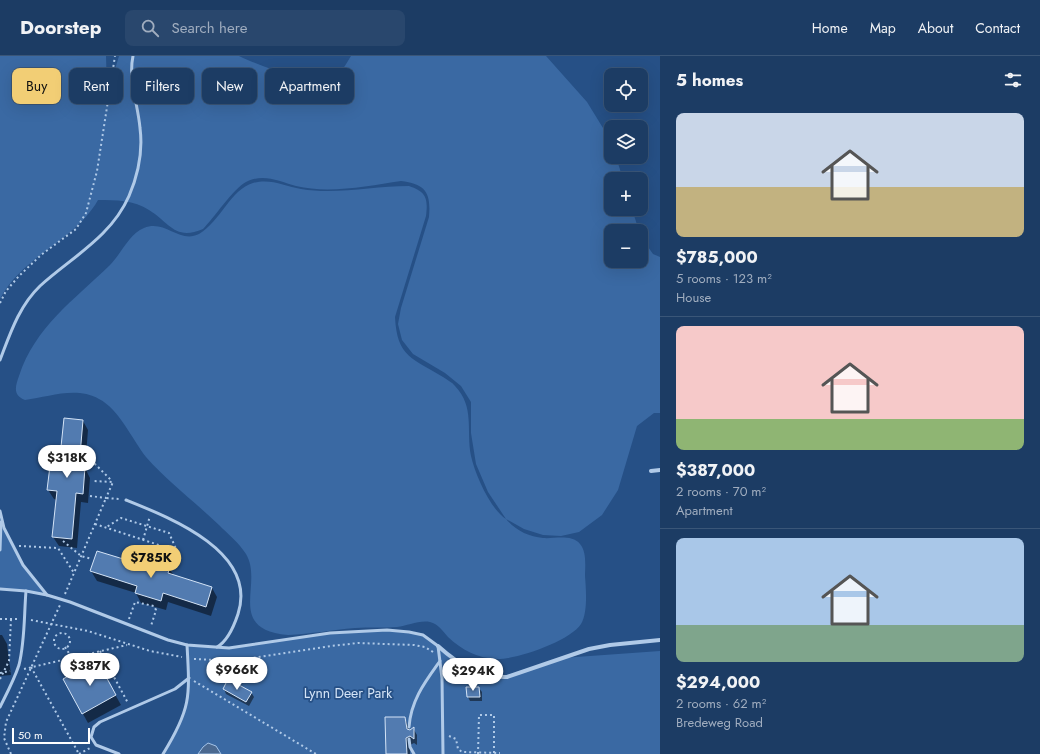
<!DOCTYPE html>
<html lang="en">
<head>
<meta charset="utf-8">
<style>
	:root { --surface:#1c3c64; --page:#29476d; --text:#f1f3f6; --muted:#a0adbf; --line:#3a5678; --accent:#f2ce75 }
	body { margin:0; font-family:Jost,sans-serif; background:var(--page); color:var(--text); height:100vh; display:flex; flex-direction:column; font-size:15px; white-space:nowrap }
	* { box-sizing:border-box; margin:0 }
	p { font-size:13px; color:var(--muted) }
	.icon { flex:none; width:22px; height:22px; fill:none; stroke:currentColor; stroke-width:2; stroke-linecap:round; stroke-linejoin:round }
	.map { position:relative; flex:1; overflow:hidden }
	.panel { display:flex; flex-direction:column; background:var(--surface); width:380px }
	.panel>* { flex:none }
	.hud { position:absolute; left:12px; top:12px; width:380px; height:36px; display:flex; gap:8px }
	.buttons { position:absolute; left:604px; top:12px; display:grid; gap:8px }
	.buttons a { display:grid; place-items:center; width:44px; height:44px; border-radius:8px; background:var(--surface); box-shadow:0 4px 16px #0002,0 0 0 1px var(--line); font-size:20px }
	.scale { position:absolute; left:12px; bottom:10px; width:78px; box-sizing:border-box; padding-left:4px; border:2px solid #fff; border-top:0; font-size:11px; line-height:14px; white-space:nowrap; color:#fff; -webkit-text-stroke:3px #265086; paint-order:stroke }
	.price { position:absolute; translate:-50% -34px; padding:0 9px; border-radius:14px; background:#fff; color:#222; font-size:13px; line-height:26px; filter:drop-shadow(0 1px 2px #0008) }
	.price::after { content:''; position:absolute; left:50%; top:24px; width:12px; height:9px; margin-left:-6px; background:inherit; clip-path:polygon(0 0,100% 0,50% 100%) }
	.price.on { background:var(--accent); color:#111 }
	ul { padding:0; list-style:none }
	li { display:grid; align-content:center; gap:8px; height:212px; padding:0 16px }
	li+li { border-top:1px solid var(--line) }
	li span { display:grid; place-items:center; height:124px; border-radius:8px; color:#555 }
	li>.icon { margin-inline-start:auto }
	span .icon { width:72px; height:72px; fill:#fffc; stroke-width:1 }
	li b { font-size:17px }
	h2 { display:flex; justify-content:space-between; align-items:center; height:48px; padding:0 16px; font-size:17px }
	.pill { padding:0 14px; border-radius:8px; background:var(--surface); box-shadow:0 4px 16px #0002,0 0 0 1px var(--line); font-size:14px; line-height:36px }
	.pill.on { background:var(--accent); color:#111 }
	header { display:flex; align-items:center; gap:24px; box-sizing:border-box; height:56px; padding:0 20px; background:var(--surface); border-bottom:1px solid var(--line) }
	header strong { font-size:19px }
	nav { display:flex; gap:22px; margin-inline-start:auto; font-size:14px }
	.search { width:280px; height:36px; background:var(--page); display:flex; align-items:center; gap:10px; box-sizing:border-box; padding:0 14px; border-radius:8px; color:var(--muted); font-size:15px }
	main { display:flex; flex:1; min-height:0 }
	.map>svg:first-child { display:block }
	.green { fill:#3a69a3 }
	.water { fill:#4b6990; stroke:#a5c4e9 }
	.shadow { fill:#0007 }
	.building { fill:#527bb0; stroke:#d4e4f7 }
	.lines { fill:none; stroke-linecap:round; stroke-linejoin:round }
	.path { stroke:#b0cae8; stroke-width:2; stroke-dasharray:2 3; stroke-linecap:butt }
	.lane { stroke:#b0cae8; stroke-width:3 }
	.street { stroke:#b0cae8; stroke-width:4 }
	.labels { text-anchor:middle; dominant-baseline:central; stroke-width:3.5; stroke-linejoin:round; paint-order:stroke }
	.park-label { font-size:14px; fill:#d4e4f7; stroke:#265086 }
</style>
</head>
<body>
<header>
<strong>Doorstep</strong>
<div class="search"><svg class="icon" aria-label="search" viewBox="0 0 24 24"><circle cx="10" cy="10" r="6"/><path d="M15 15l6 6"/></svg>Search here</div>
<nav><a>Home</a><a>Map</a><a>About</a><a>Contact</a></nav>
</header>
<main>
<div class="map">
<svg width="660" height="698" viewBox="0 0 660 698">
	<rect width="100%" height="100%" fill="#265086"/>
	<g class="green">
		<path d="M0 0H106L107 33 113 20 119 0H239C260 10 312 30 333 21 342 17 346 8 351 0H546L587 46 611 85V101H616L623 123H611V153H632L639 175H611V205H641V181L653 198 660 201V357H654L637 370 618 434 602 459 579 476 561 480 543 479 524 473 506 463C515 474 529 481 543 482 554 483 572 478 580 488 587 496 585 511 585 520 586 534 588 556 581 568 570 585 516 604 496 603 477 602 462 594 448 581 443 575 438 568 430 566 419 564 407 570 397 571 383 572 369 571 355 572 332 574 311 578 288 579 225 573 264 528 246 498 239 487 228 478 219 469 195 446 168 426 146 401 132 383 119 353 99 343 76 330 49 341 25 344 13 339 15 331 19 320 35 271 74 244 110 209 121 198 129 178 144 172 165 163 179 188 199 178 220 166 231 133 253 127 270 122 285 130 301 133 336 139 373 130 409 130 427 136 428 143 426 160L395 261C397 302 413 302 443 321 447 324 452 326 455 330 475 351 466 374 471 400 475 418 490 453 506 463L488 436 476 408 471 377V346L461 330 445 317 413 298 402 284 398 268 401 252 429 161C431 137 426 128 401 125 368 130 329 138 296 130 279 125 263 117 246 126 233 133 214 162 203 173 175 185 170 167 149 154 134 144 116 144 98 144 75 185 22 200 0 243Z"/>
		<path d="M0 455C8 489 25 513 47 539L0 533Z"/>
		<path d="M387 574 423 579 474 615 507 621 562 602 660 595V698H163L178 674 188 644 187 589 229 592 314 579Z"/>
	</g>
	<path class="water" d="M208 687 216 690 221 698H198L203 691Z"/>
	<g class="shadow">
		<path d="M83 365 88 374 85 412 90 422 88 447 81 446 77 492 59 490 53 481 57 444 54 443 48 434Z"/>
		<path d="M144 511 169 512 174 520 212 532 217 541 211 560 168 546 166 554 141 547 136 537 97 525 91 515Z"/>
		<path d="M0 579H2L7 588 11 619 0 620Z"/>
		<path d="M102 615 121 649 88 667 83 658Z"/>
		<path d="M479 632 482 636V645H470L468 641Z"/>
		<path d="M224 633 251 636 254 641 249 650 226 638Z"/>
		<path d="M405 662 410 675 413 672 417 679V689L414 687 410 689V698H387Z"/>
	</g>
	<g class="building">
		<path d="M64 362 83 364 79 411H85L83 438 76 437 72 483 52 481 57 435 47 434 50 410H59Z"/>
		<path d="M97 495 143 509 145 504 170 511 168 517 212 531 206 551 163 537 161 545 135 537 137 530 90 515Z"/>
		<path d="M97 604 116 639 82 658 63 623Z"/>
		<path d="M228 623 252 636 246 646 223 633Z"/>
		<path d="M466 631H479L480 641H467Z"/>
		<path d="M385 661H405L407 673 410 674 414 671V683L410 680 406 682 407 698H386Z"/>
	</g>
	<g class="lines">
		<g class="path">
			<path d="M0 247 6 235 19 220 41 199 76 173 86 157 97 115 115 0"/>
			<path d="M91 404 112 425"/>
			<path d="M90 440 106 442 113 426 94 425"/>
			<path d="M95 468 177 495 169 477 121 462 105 472"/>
			<path d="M143 484 150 460"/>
			<path d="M63 485 81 500 92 503"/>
			<path d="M19 490 58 492 74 517"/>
			<path d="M159 506 164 491"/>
			<path d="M65 538 106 442 119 443"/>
			<path d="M0 563H19"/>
			<path d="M129 563 135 546 154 550 156 554 151 570"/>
			<path d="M31 564 88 575 150 595 182 601"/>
			<circle cx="62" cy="585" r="8"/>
			<path d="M65 591 72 602"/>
			<path d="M100 595 128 647"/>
			<path d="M194 603 233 605 331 590 358 587 414 589 425 591 433 596"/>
			<path d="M31 611 79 698"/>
			<path d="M24 613 127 589"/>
			<path d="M0 617 10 615"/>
			<path d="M0 623 9 605 11 563"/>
			<path d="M194 625 316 698"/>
			<path d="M449 680 456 683 458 693 462 696 500 697"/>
			<path d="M11 698 4 682 6 666 60 549"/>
			<path d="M79 698 90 692"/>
			<path d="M478 698 479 659H494V698"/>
		</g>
		<g class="lane">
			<path d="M0 304C10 278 19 250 40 230 72 201 111 181 129 140 138 119 143 95 140 72 138 48 128 24 133 0"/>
			<path d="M126 444C171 462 258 496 238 558 234 570 228 585 217 591"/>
			<path d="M0 455 4 472 23 509 47 539 70 546 168 584 187 589 229 592 330 577 387 574 409 576 423 579 438 590 442 622 443 698"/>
			<path d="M0 494 1 466"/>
			<path d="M0 533 26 535 47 539"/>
			<path d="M0 651C7 637 14 624 19 609 25 585 24 559 26 535"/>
			<path d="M409 671C411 644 425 626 440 605"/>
			<path d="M409 683 410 691 414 698"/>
			<path d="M119 698 96 689 91 681 94 671 100 666 175 633 189 622"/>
			<path d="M163 698C191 653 190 641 187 589"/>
		</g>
		<g class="street">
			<path d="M651 415 660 414"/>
			<path d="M438 590C458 608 480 622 507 621L589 593 610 589 660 584"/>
		</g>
	</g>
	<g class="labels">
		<g class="park-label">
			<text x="348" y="637">Lynn Deer Park</text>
		</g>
	</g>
</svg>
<div class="buttons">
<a><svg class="icon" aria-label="locate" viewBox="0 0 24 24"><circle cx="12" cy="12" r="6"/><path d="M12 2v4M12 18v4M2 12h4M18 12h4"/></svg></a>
<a><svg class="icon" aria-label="layers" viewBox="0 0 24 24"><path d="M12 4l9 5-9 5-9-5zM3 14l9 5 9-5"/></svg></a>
<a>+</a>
<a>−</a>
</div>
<div class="scale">50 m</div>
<b class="price" style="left:67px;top:423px">$318K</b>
<b class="price on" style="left:151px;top:523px">$785K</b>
<b class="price" style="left:90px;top:631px">$387K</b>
<b class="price" style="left:237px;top:635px">$966K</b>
<b class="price" style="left:473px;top:636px">$294K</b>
<div class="hud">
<a class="pill on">Buy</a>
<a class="pill">Rent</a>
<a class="pill">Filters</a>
<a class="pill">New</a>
<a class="pill">Apartment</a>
</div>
</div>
<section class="panel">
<h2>5 homes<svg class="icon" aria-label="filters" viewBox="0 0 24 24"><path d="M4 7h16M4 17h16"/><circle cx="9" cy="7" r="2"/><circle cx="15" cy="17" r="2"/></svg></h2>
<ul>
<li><span style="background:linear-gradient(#c9d6e8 60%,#c2b280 0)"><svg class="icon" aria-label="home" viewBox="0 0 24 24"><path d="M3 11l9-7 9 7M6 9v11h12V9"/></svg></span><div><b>$785,000</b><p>5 rooms · 123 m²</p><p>House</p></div></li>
<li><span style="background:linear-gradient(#f6c9c9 75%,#8fb573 0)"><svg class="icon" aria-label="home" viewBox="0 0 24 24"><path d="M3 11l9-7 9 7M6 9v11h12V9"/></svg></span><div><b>$387,000</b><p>2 rooms · 70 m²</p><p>Apartment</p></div></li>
<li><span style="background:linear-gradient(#a9c7e8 70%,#7fa58c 0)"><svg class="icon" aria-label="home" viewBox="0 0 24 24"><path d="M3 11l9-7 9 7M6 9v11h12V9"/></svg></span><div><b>$294,000</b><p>2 rooms · 62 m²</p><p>Bredeweg Road</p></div></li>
</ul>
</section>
</main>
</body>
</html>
